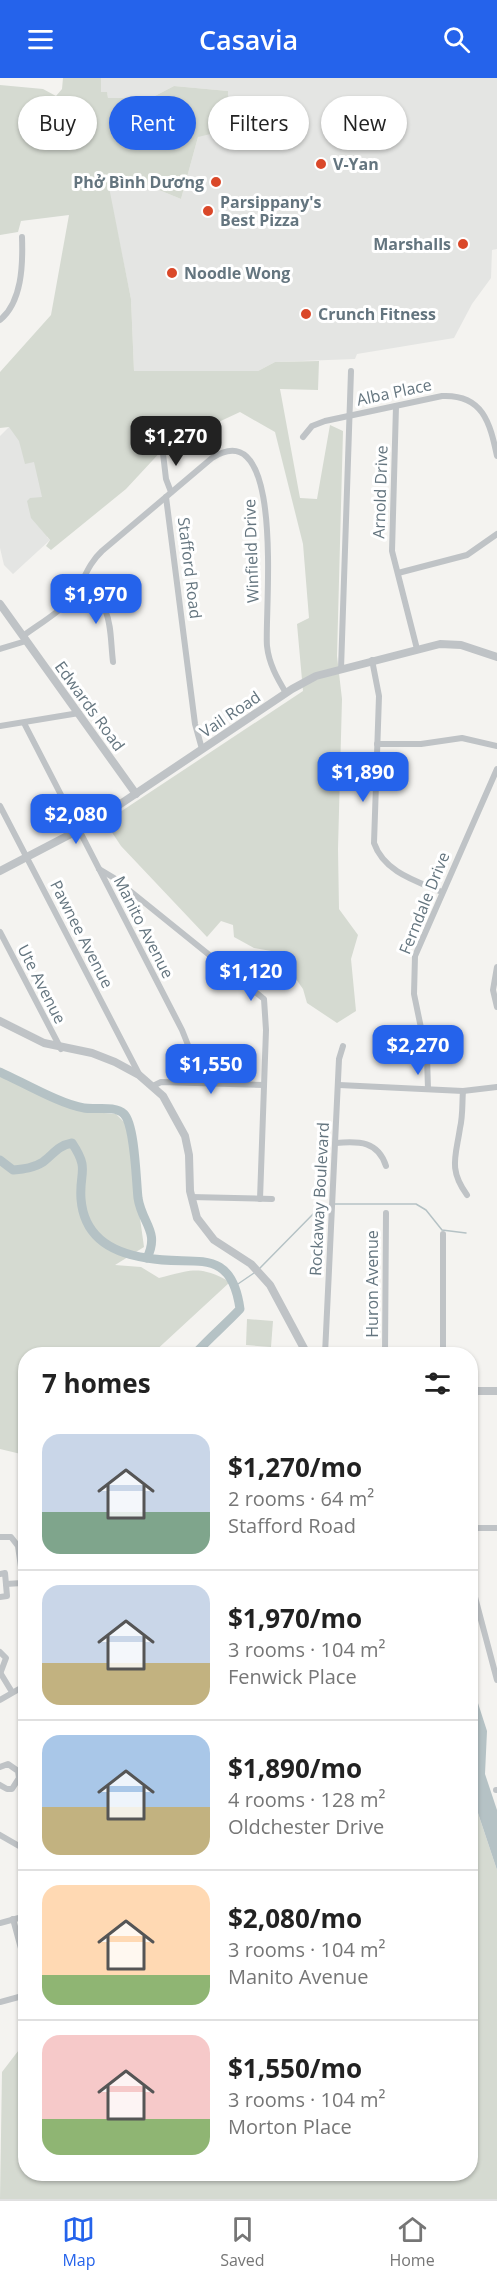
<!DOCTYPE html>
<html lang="en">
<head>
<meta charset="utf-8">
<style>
	:root { --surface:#fff; --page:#f2f2f2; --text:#222; --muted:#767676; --line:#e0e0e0; --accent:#2563eb }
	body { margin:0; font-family:"Open Sans",sans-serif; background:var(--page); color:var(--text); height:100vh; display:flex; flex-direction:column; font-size:22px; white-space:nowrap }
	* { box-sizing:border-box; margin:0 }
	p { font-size:20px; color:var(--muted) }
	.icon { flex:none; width:33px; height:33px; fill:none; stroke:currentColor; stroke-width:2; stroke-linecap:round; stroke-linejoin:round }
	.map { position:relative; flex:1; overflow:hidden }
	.drawer { position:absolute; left:18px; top:1269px; width:460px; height:834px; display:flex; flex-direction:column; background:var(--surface); border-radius:24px; box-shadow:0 2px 4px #0004 }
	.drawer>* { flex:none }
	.guide { position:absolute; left:18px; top:18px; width:462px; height:54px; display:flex; gap:12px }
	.price { position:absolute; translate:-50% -51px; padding:0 14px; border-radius:12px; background:var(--accent); color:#fff; font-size:20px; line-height:39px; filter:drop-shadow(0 2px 3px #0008) }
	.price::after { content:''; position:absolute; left:50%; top:36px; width:18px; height:14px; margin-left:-9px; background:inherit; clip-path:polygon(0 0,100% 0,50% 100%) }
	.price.active { background:#222; color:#fff }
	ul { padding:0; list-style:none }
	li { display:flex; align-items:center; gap:18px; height:150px; padding:0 24px }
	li+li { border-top:2px solid var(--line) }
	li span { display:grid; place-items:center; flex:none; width:168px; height:120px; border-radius:18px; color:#555 }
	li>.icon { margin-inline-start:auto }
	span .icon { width:72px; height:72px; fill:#fffc; stroke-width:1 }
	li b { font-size:26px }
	h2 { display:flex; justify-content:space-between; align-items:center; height:72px; padding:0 24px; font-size:26px }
	.pill { padding:0 21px; border-radius:27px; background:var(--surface); box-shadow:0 2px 4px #0004; font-size:21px; line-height:54px }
	.pill.active { background:var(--accent); color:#fff }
	header { display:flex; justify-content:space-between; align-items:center; height:78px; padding:0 24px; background:var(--accent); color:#fff; font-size:27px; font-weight:600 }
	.tab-bar { display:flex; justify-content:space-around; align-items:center; height:84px; border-top:2px solid var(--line); background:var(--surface); font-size:16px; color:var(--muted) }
	.tab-bar a { display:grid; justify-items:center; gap:3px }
	.tab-bar .active { color:var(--accent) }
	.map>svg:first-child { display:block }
	.built { fill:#e4e5e3 }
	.green { fill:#d5dad1 }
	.water { fill:#b5c2c5 }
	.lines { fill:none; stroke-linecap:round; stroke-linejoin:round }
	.stream { stroke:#b5c2c5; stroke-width:1.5 }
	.river { stroke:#b5c2c5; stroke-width:9 }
	.minor { stroke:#bfc3c6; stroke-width:6 }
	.tertiary { stroke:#bfc3c6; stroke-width:8 }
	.poi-dot { fill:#da4829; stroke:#fff; stroke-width:2 }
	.labels { text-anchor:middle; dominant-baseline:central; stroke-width:6; stroke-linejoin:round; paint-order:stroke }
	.poi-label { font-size:16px; font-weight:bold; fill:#64757f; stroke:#fff; text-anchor:start }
	.street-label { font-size:16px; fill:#64757f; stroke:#fff }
</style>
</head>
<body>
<header><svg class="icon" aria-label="menu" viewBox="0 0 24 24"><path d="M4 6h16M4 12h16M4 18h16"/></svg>Casavia<svg class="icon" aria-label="search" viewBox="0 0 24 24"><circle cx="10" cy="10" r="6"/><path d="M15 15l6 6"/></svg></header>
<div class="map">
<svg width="497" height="2121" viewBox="0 0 497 2121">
	<rect width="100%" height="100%" fill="#f4f3f0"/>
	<g class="built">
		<path d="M101 0H497V171L492 172 491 200 472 226 454 260 357 276 355 281 275 284 258 293H134L131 221 107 103 127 99 181 121 198 59 228 13 174 8 151 20H108L107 15 101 14Z"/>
		<path d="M49 339 47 459 50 462 13 496 4 487 0 470V358L9 349Z"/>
	</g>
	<g class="green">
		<path d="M63 0H101V14H107L108 20H151L174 8 228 13 227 52 198 59 181 121 127 99 108 104 131 221 134 293H258L275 284 319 283 318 312 280 311 300 420 317 421 330 347 343 353 337 578 342 621 338 771 339 831 358 857 351 881 356 933 337 945 307 925 303 911 277 874 254 870 234 859 233 847 221 843 207 859 121 768 105 744 303 613 297 546 309 540 303 466 275 354 240 334 165 369 126 411 51 472 46 468 50 462 31 440 27 423 30 420 42 419 34 384 25 386 19 363 9 349 0 350V294L51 237 69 137 21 143 18 154 0 157V7L43 11 56 18 62 11Z"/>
		<path d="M0 997 80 1033 116 1036 127 1047 144 1169 115 1187 141 1189 159 1200C192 1192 199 1187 230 1204L152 1276H26L25 1377 0 1371Z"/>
		<path d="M247 1241 273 1243 271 1269 246 1267Z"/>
		<path d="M471 1714 497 1792V2121H0L2 1994 25 1964 26 2096H471Z"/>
	</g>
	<path class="water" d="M477 1622 487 1653 485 1696 497 1732V1792L471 1714V1667Z"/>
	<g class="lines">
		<g class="stream">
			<path d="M333 1126H416L426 1132 442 1152 466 1155"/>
			<path d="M260 1190 319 1130 328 1127"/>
			<path d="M235 1208 254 1195"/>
		</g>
		<g class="river">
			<path d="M0 994C22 1004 62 1027 84 1030 95 1032 115 1027 124 1036 135 1047 136 1102 138 1120 142 1146 160 1153 147 1180 194 1189 231 1166 240 1231 225 1247 209 1260 195 1276"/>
			<path d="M0 1082 13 1092C23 1091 34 1090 43 1084 54 1076 57 1068 72 1065 90 1092 79 1093 81 1121 84 1159 112 1175 147 1180"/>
		</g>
		<g class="minor">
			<path d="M0 242C22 224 23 187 22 159"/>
			<path d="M396 328 392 473 417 571"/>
			<path d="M303 359 312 348 325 343 442 318C483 316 490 345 497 378"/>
			<path d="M162 367 166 401 171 414"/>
			<path d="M166 419 195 646 202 671"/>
			<path d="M398 495 467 477 497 456"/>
			<path d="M79 509C114 524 109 549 113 584"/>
			<path d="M23 558C42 544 64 532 77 513 85 499 89 485 102 473L212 380C287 332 264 539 267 568 269 586 277 600 286 615"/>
			<path d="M0 571 26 563"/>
			<path d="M372 582 379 618 374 765C384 794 416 803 442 814"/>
			<path d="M341 591 351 293"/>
			<path d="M24 645 182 952 194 982V1004"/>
			<path d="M0 648 79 635"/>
			<path d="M377 666H421L462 660 497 668"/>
			<path d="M0 728 139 996"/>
			<path d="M99 791 114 800 264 921 266 952 260 1121"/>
			<path d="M0 854 61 971"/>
			<path d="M497 889 493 912 497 929"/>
			<path d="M339 1007 463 1013 497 1009"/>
			<path d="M153 1008 161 1004 264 1007"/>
			<path d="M428 1011 427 979 414 916 415 878 497 691"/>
			<path d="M463 1013C462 1025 463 1038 460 1050 456 1078 448 1091 467 1117"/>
			<path d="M336 1065C359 1063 378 1063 386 1088"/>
			<path d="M191 1119 272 1121"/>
			<path d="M325 1276 339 981 343 968"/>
			<path d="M385 1276 386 1135"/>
			<path d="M443 1276V1156"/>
			<path d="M471 1450H497"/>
			<path d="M0 1459H11L18 1468 26 1524"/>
			<path d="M0 1496 5 1495 7 1518 0 1519"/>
			<path d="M471 1504 497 1602"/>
			<path d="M6 1506 22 1505"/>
			<path d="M0 1574 6 1580 0 1596"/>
			<path d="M1 1596 12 1614"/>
			<path d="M0 1622 26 1607"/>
			<path d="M0 1689 8 1686 18 1693 19 1700 12 1711H7L0 1707"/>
			<path d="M496 1712H497"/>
			<path d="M0 1757 26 1772"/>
			<path d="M13 1841 26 1889"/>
			<path d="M0 1845 26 1838"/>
			<path d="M0 1924 26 1917"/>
		</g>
		<g class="tertiary">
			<path d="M0 526 136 716"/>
			<path d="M0 793 92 745 292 611 316 598 440 566 461 567 497 579"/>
			<path d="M0 943 44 965 92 975 115 984 139 997 163 1018 185 1058 189 1077 190 1113 197 1140 214 1162 251 1186 270 1207 307 1276"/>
			<path d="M471 1313H497"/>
		</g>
	</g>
	<g class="poi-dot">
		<circle cx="321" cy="86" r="6"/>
		<circle cx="216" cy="104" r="6"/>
		<circle cx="208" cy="133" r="6"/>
		<circle cx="463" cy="166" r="6"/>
		<circle cx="172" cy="195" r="6"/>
		<circle cx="306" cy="236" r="6"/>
	</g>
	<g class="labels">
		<g class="poi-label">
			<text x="333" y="86">V-Yan</text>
			<text x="204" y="104" text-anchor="end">Phở Bình Dương</text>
			<text x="220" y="124">Parsippany's<tspan x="220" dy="18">Best Pizza</tspan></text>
			<text x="451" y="166" text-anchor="end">Marshalls</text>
			<text x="184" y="195">Noodle Wong</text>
			<text x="318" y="236">Crunch Fitness</text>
		</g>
		<g class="street-label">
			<text transform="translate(394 314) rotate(-12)">Alba Place</text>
			<text transform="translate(380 414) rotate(-88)">Arnold Drive</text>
			<text transform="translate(251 473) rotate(-92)">Winfield Drive</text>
			<text transform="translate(190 490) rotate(83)">Stafford Road</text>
			<text transform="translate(90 628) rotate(54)">Edwards Road</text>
			<text transform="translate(230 636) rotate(-34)">Vail Road</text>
			<text transform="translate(424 825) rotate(-68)">Ferndale Drive</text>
			<text transform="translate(144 849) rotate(63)">Manito Avenue</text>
			<text transform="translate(82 856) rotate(63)">Pawnee Avenue</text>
			<text transform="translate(42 906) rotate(63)">Ute Avenue</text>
			<text transform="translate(319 1121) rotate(-87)">Rockaway Boulevard</text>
			<text transform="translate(372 1206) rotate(-90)">Huron Avenue</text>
		</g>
	</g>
</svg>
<b class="price active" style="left:176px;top:389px">$1,270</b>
<b class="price" style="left:96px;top:547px">$1,970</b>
<b class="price" style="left:363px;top:725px">$1,890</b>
<b class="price" style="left:76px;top:767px">$2,080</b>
<b class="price" style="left:251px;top:924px">$1,120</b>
<b class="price" style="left:418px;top:998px">$2,270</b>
<b class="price" style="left:211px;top:1017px">$1,550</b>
<div class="guide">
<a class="pill">Buy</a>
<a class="pill active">Rent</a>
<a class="pill">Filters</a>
<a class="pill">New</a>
</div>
<section class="drawer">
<h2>7 homes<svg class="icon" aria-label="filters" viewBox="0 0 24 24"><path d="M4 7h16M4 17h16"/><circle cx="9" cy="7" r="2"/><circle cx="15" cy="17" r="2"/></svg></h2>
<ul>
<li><span style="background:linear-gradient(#c9d6e8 65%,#7fa58c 0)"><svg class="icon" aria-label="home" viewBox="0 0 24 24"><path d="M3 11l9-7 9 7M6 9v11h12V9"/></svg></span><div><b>$1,270/mo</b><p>2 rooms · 64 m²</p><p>Stafford Road</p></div></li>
<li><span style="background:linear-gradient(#c9d6e8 65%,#c2b280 0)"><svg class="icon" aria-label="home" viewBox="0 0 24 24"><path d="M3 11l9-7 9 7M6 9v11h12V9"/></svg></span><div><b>$1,970/mo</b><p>3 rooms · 104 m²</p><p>Fenwick Place</p></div></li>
<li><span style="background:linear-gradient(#a9c7e8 60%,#c2b280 0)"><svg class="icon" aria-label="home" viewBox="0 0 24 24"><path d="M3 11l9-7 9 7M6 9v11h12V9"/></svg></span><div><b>$1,890/mo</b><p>4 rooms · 128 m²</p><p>Oldchester Drive</p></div></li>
<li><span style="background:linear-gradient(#ffd9b3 75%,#8fb573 0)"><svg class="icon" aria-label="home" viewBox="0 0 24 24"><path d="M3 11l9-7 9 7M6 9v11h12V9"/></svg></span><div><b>$2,080/mo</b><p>3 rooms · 104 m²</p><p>Manito Avenue</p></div></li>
<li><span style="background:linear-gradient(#f6c9c9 70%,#8fb573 0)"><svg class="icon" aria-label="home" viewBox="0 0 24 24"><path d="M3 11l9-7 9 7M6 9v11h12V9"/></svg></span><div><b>$1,550/mo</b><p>3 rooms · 104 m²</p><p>Morton Place</p></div></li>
</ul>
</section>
</div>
<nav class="tab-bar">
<a class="active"><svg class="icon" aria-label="map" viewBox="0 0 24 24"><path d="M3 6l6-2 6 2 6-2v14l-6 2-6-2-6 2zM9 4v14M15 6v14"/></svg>Map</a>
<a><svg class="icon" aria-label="saved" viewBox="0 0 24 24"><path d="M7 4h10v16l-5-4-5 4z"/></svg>Saved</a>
<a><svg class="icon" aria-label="home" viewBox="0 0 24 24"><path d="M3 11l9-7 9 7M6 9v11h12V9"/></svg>Home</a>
</nav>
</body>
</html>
